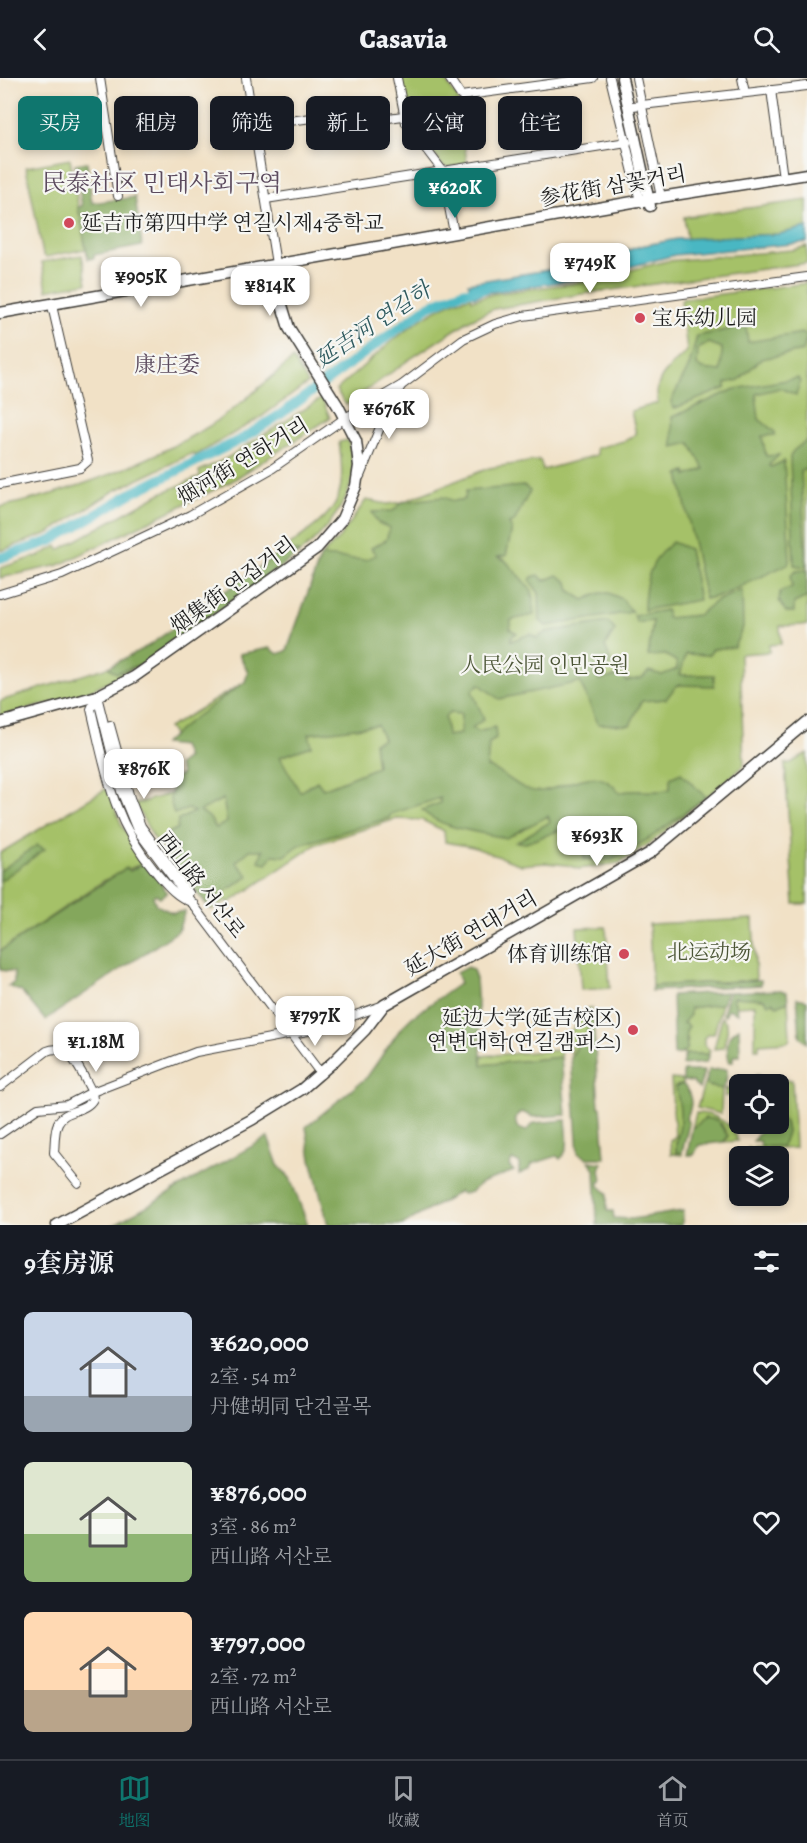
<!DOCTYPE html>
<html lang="zh">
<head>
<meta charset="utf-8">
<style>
	:root { --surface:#171b24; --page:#242831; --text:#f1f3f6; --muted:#9ea1a6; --line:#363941; --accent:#0f766e }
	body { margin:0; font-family:Alegreya,"Noto Serif SC","Noto Serif KR",serif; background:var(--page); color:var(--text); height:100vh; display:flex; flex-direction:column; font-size:22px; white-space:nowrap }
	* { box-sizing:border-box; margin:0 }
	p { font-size:20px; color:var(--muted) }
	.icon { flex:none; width:33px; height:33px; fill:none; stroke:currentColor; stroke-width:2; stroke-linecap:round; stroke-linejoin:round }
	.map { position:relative; height:1147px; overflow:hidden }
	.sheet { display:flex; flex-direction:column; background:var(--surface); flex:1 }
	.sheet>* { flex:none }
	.guide { position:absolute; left:18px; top:18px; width:771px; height:54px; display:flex; gap:12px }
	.buttons { position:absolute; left:729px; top:996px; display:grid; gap:12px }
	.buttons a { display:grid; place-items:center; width:60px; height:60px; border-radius:9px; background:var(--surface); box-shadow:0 3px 9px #0003; font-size:30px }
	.price { position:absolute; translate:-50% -51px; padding:0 14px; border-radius:12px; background:#fff; color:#222; font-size:20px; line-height:39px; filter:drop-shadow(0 2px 3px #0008) }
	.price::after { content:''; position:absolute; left:50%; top:36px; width:18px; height:14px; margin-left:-9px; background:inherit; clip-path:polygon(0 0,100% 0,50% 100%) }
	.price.current { background:var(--accent); color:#fff }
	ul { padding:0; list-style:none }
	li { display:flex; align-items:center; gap:18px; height:150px; padding:0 24px }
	li span { display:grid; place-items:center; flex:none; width:168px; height:120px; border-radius:9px; color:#555 }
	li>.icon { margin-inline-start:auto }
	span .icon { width:72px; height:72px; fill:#fffc; stroke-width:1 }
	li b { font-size:26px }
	h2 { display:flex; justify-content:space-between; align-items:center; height:72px; padding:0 24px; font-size:26px }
	.tag { padding:0 21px; border-radius:9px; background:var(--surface); box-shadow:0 3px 9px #0003; font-size:21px; line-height:54px }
	.tag.current { background:var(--accent); color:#fff }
	header { display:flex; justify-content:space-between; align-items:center; height:78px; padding:0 24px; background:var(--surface); font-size:27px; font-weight:800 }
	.dock { display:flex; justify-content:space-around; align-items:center; height:84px; border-top:2px solid var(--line); background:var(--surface); font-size:16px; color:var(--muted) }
	.dock a { display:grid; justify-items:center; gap:3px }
	.dock .current { color:var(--accent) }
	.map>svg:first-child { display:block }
	.green { fill:#a5c168; stroke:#606e42; stroke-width:1.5 }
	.forest { fill:#84a75c; stroke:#50623c; stroke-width:1.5; fill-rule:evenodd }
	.water { fill:#49b7c3; stroke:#326a70; stroke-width:1.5 }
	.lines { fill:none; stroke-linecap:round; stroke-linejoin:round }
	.river { stroke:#49b7c3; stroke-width:10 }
	.minor-casing { stroke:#3c3a36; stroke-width:10 }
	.major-casing { stroke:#3c3a36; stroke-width:13 }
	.minor { stroke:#fff; stroke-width:8 }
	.major { stroke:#fff; stroke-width:10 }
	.poi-dot { fill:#d1495b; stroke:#f6f6f2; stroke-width:2 }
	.labels { text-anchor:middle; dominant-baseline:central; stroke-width:4.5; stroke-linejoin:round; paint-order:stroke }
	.street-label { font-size:21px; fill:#1c1c1c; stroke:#f6f6f2 }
	.poi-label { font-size:21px; fill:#1c1c1c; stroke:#f6f6f2; text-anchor:start }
	.park-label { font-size:21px; fill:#4c5637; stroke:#f6f6f2 }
	.water-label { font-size:22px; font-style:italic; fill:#2e5a5f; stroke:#f6f6f2 }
	.neighbourhood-label { font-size:22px; fill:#5c4b5e; stroke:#f6f6f2 }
	.quarter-label { font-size:24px; fill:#5c4b5e; stroke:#f6f6f2 }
</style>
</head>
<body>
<header><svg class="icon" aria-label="back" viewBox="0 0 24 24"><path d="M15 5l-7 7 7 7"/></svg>Casavia<svg class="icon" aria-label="search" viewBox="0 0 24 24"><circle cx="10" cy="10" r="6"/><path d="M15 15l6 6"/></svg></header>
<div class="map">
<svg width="807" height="1147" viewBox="0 0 807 1147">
	<rect width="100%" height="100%" fill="#f6f6f2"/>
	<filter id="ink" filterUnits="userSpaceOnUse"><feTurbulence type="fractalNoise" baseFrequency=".0167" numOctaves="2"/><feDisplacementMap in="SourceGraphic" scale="12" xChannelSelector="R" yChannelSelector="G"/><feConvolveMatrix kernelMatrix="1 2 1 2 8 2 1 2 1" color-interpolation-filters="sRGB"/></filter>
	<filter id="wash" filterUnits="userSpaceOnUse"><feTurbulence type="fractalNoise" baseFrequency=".008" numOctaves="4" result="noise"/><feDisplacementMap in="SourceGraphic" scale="24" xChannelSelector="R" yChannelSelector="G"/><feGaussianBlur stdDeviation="1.35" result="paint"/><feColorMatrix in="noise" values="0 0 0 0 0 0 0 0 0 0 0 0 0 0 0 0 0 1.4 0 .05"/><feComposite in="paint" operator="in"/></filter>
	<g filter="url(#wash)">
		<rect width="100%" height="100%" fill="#f1e1c6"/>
		<g class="green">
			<path d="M398 0H444L460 24 449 26 450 39 461 38 467 86 447 90 441 86 404 33Z"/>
			<path d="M70 81 86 171 46 179 43 177 26 89Z"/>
			<path d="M807 122V149L779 156 687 161 684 139Z"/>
			<path d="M807 168V185L582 216 494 231 470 242 410 281 346 327 336 312C372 282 425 226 471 219L472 222 493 216 605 201 619 195 667 183 792 172Z"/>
			<path d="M82 177 87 205 47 212 42 184Z"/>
			<path d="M807 205V547L780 548 781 566 769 567V574L740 576 744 688 653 763 619 785 579 791 567 787 545 785 521 787 473 769 445 764 444 753 422 742 396 741 317 766 229 825 227 822 211 832 153 759 135 726 172 715 173 702 182 696 178 687 187 680 186 672 168 650 245 604 248 594 239 576 270 570 278 576 287 573 321 478 340 459 366 422 388 426 402 424 489 390 540 382 543 392 597 377 596 370 624 363 636 356 631 333 658 325C653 299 669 291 687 273L681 223 683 221Z"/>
			<path d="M293 281 308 305 261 339 195 378 193 375 114 413 49 455 0 473V429C70 414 144 387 206 350 237 331 265 304 293 281Z"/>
			<path d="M322 320 330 340 232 403 183 427 59 487 0 500V490L41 477 57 468 59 472 159 416 200 399 199 393 227 380Z"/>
			<path d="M348 362C349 369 352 377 353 385 356 418 324 456 300 475L286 470C335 433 348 427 339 364Z"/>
			<path d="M145 585 79 618 0 638V623L108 589 116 595Z"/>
			<path d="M807 675V826H794L785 686 791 685Z"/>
			<path d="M107 710 122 748 145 784 105 802 0 873V775Z"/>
			<path d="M753 841 756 902 652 908 649 846Z"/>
			<path d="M606 849 610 910 581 912 577 850Z"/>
			<path d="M747 918 773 923H788L790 961 787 964 759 966V971H755V927L737 928 732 921V919Z"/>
			<path d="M711 926H722L714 956H708L704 960V967L710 972 709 976H681L688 963 683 946 689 930Z"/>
			<path d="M588 930H592L593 940H589L586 962 580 964 571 980 570 955Z"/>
			<path d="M722 939C733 950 724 958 724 970L714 971Z"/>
			<path d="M560 972 561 979 482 987 480 978Z"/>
			<path d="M756 997H759L760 1002H792L795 1070 748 1073V1070L782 1068 787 1054 785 1044 779 1040 778 1006H757Z"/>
			<path d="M733 1000H741L737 1049 729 1046 735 1037 731 1017 725 1018 726 1010 729 1013Z"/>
			<path d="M671 1001 681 1002 683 1006 675 1009C679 1021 683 1037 680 1050 677 1059 675 1064 676 1074H682V1077L671 1076 670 1062 675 1059Z"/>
			<path d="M705 1003 710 1009 719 1008 722 1011 721 1036 697 1030Z"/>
			<path d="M696 1035C716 1035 731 1045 738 1063L724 1064 728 1058 721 1045 694 1048 692 1051Z"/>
		</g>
		<g class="forest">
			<path d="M87 84 92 125 135 119 142 168 94 177V180L88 181 78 129 82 128 75 86Z"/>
			<path d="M746 248 748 264 802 255 807 258 803 273 761 281 739 302 726 305V310L673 331 671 323 689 288 697 258ZM709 265 722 270 721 293 702 291 697 287 698 271Z"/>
			<path d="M798 300 800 304 796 317 780 310 756 316 759 341 775 354V357L762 358 766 378 779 377 769 387 771 389 784 383 790 482 788 486 723 517 705 521 679 396 686 394 687 398 704 391 690 365 673 369 672 339 735 311Z"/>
			<path d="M807 362V391L801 392 806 489 794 487 790 379 793 373Z"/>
			<path d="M524 408 530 413 514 444 509 446 512 451 506 478 497 479 505 482 532 513 534 537 511 542 510 551 517 555 511 559V563L530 556 537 560 546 554 608 544 615 552 605 568 612 587 598 596 599 602 622 597 626 603 642 600 649 593 662 597 677 591V584L666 577 648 578 653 543 637 545 634 538 666 532 667 540 698 537 716 523 742 512 743 549 734 569 713 571 709 577 686 576 680 597H714V608L677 607 666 621 642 623 630 647 598 646 580 604 499 621 479 606 472 613 484 641 472 650 478 654 495 649 496 661 489 665 487 689C506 693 520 716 542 713 571 708 598 684 619 715 637 709 652 717 670 711V700L681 695 706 719 650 760 612 782 584 781 585 765 579 756 560 752 526 765 516 764 550 744 548 738 506 760C481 754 440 751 422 732L440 725V720L391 736 389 740 299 767 285 778 273 777 267 786 259 783 263 772H250L236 784 249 798 206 826 169 779 178 771 167 755 177 751 178 742 194 734 188 731 174 736 170 722 173 702 182 696 178 687 187 680 182 668 163 666 190 643 245 604 248 594 239 576 270 570 278 576 287 573 321 478 365 482 376 477 371 470 386 462 390 450 378 445 372 434 393 433 402 424 443 419 454 423 465 421 466 413ZM450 635 461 636 460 656 447 658 445 639ZM377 647 383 661 374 664 377 689 323 711 317 703 300 714 280 679 312 668 309 656ZM223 721 227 744 216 750 209 739 200 733Z"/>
			<path d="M672 464 689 471 699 522 644 532C644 504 650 482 672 464Z"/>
			<path d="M286 470 300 475 145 585 116 595 108 589 148 568Z"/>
			<path d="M807 492V519L794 525V534H786L779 523 780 514 792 509 790 498 796 493Z"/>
			<path d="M539 497 544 503 558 497 568 504 570 513 584 522 600 515H609L622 521 632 534 546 548 540 543 539 515 530 503 532 499Z"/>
			<path d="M37 767 45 771 0 803V793Z"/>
			<path d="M145 784 167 814 160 820 156 816 153 818 156 827 173 835 185 833 178 853 45 942 22 914 8 908 14 905V894L0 892V873L126 790 130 793Z"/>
			<path d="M467 889 473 892 476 901 482 987 561 979 566 1037 533 1039 522 1034C515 1038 514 1044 518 1050L526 1053 534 1045 566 1042C567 1056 571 1072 560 1081L557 1078 532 1086 530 1091 519 1096V1085L512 1082 509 1088 514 1093 481 1105 471 1114 462 1116 459 1113 448 1121 402 1147H328L311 1081 306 1049 367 999 401 950 412 939 460 905 456 895Z"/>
			<path d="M761 902V907L651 913 652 908Z"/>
			<path d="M781 912 787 914 788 923 777 928 773 924 768 926 765 921 733 919 738 935 728 931 725 938 723 936 729 914Z"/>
			<path d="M727 914 722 926 690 930V937L683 945 689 948 686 954 687 971 681 976 674 977 672 917Z"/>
			<path d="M797 920 807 922V965L800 959Z"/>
			<path d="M589 940H593L599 1029H601L605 1080H587L578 1075 571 980 580 963 586 962Z"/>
			<path d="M739 950 740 978H733V984H729C727 970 724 959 739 950Z"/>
			<path d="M685 976H709L706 985 682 987Z"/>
			<path d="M727 991 726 1004 722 1011 706 1007 708 992Z"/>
			<path d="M683 993H704L699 1011 692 1004 683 1003Z"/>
			<path d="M683 1006C692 1017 694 1028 686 1040L689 1046 682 1074 676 1075C675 1061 679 1058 680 1047 681 1034 679 1021 675 1009Z"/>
			<path d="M705 1040 717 1042 728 1058 724 1064 699 1067 694 1077H687L692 1051Z"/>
			<path d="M779 1040 785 1044 787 1054 782 1068 761 1069 760 1063H753L765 1046H778Z"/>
			<path d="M268 1059 278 1087 290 1100 308 1147H113Z"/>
			<path d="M589 1083 602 1085 600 1092 602 1103 599 1104V1108L607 1115V1133H613L614 1140 632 1141 683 1133 682 1147H597L595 1091Z"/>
		</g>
		<path class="water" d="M807 149V164L793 166 675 177 587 200 486 215 474 219 468 205 596 184 640 168 677 161 779 156Z"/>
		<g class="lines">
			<path class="river" d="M0 480 51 463 132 415 242 361 281 336 429 228 462 214 483 211"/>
		</g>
	</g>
	<g filter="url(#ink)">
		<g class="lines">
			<defs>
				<g id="minor">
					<path d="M100 0 118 118"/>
					<path d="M246 0 276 186"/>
					<path d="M397 0 406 45 442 92 454 155"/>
					<path d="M449 0 461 18 593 0"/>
					<path d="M610 0 640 123 643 125"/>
					<path d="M636 0 661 119 659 121"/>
					<path d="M742 0 745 15"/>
					<path d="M771 12 783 100"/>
					<path d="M633 28 807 8"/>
					<path d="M253 48 319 39 345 46 403 38"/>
					<path d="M266 121 627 64"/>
					<path d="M360 398 383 342 401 308"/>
					<path d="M0 406 80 390 88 383 53 232"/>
					<path d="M0 516 62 497 190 437 273 390 345 340 402 307 463 261 495 246 523 238 807 199"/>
					<path d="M97 618 121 713 137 752 321 996"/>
					<path d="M97 618 91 631C106 694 112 742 155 793 167 807 175 818 193 825"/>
					<path d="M110 647 130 720 141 748 189 815"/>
					<path d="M0 1009 47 973C71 963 82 997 92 1014L93 1021C85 1035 64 1031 58 1045 54 1053 55 1066 54 1075L78 1105"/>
					<path d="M0 1056 38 1030 67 1027 92 1014 196 974 313 952 384 927"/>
				</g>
				<g id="major">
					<path d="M622 0 650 128"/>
					<path d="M0 235 661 119 807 96"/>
					<path d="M0 645 97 618 134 599 317 470 342 441 356 408 359 388 356 363 338 328 289 250 281 224 276 186"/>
					<path d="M57 1147 253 1041 302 1011 332 985 365 952 384 927 650 775 807 644"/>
				</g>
			</defs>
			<use href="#minor" class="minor-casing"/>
			<use href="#major" class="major-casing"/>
			<use href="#minor" class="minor"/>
			<use href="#major" class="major"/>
		</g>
	</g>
	<g class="poi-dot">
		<circle cx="69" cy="145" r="6"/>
		<circle cx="640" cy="240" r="6"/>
		<circle cx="624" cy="876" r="6"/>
		<circle cx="633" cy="952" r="6"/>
	</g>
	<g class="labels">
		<g class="street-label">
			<text transform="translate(613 108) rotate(-10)">参花街 삼꽃거리</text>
			<text transform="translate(243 383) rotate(-31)">烟河街 연하거리</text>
			<text transform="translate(233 507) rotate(-36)">烟集街 연집거리</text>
			<text transform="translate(201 807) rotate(52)">西山路 서산로</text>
			<text transform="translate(471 855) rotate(-30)">延大街 연대거리</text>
		</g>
		<g class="poi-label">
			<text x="81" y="145">延吉市第四中学 연길시제4중학교</text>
			<text x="652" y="240">宝乐幼儿园</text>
			<text x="612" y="876" text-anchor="end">体育训练馆</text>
			<text x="621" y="940" text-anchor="end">延边大学(延吉校区)<tspan x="621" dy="24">연변대학(연길캠퍼스)</tspan></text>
		</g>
		<g class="park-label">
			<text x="545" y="587">人民公园 인민공원</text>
			<text x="709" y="874">北运动场</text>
		</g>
		<g class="water-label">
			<text transform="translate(373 247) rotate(-34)">延吉河 연길하</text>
		</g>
		<g class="neighbourhood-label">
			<text x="167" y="287">康庄委</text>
		</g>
		<g class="quarter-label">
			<text x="162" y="105">民泰社区 민태사회구역</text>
		</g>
	</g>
</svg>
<div class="buttons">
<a><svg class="icon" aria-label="locate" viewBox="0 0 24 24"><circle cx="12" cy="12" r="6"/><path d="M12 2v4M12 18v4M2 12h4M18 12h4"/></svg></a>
<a><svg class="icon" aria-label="layers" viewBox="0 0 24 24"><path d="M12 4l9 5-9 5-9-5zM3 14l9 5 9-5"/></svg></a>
</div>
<b class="price current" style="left:455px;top:141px">¥620K</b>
<b class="price" style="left:590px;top:216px">¥749K</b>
<b class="price" style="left:141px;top:230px">¥905K</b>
<b class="price" style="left:270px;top:239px">¥814K</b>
<b class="price" style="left:389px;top:362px">¥676K</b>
<b class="price" style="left:144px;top:722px">¥876K</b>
<b class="price" style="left:597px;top:789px">¥693K</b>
<b class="price" style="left:315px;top:969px">¥797K</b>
<b class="price" style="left:96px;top:995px">¥1.18M</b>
<div class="guide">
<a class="tag current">买房</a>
<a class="tag">租房</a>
<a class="tag">筛选</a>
<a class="tag">新上</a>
<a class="tag">公寓</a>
<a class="tag">住宅</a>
</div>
</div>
<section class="sheet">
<h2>9套房源<svg class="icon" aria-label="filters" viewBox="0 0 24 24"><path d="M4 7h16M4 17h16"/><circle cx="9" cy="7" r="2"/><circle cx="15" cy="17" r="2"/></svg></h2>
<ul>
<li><span style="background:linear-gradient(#c9d6e8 70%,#9aa5b1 0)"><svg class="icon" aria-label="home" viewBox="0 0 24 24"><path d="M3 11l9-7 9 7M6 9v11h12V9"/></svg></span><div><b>¥620,000</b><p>2室 · 54 m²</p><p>丹健胡同 단건골목</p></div><svg class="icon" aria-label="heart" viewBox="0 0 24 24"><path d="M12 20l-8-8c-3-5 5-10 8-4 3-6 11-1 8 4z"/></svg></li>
<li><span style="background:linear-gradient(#dfe7d0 60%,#8fb573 0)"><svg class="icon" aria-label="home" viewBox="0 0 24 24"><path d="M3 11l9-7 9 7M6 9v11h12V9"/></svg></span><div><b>¥876,000</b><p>3室 · 86 m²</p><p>西山路 서산로</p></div><svg class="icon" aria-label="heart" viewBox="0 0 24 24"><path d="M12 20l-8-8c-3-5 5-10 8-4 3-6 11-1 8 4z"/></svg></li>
<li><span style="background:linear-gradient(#ffd9b3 65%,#b9a48a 0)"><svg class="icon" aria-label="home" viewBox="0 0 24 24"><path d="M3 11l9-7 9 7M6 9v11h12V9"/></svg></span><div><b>¥797,000</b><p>2室 · 72 m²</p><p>西山路 서산로</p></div><svg class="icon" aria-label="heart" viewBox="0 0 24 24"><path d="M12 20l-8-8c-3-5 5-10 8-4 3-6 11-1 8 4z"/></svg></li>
</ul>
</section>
<nav class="dock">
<a class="current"><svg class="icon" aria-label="map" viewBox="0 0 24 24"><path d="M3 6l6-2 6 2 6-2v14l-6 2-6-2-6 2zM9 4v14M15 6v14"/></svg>地图</a>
<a><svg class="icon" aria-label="saved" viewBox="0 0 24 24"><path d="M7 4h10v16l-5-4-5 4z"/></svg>收藏</a>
<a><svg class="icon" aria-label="home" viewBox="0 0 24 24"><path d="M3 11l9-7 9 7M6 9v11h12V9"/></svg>首页</a>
</nav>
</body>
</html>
